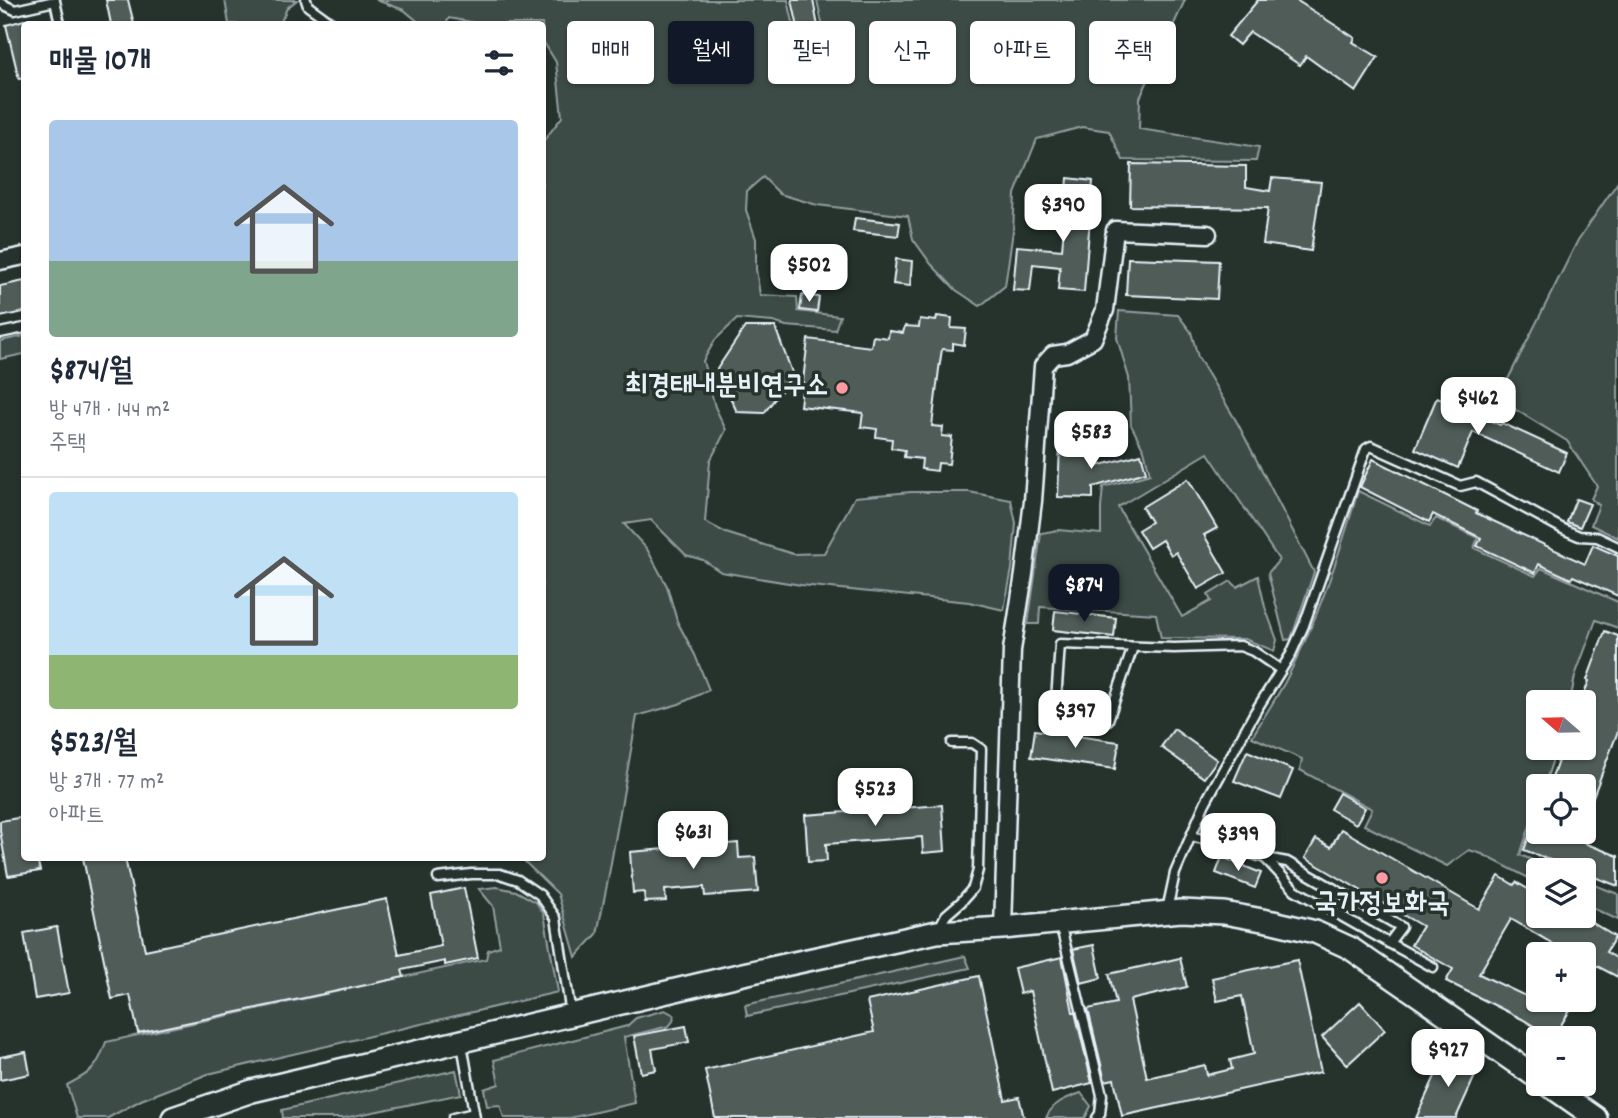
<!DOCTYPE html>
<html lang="ko">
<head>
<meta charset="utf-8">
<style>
	:root { --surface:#fff; --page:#f2f2f3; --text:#1f2937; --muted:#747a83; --line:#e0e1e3; --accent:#111827 }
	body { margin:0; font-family:Dekko,"Poor Story",sans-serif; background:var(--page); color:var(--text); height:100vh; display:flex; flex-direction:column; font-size:26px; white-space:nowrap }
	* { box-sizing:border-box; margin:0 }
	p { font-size:23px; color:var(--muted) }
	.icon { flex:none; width:38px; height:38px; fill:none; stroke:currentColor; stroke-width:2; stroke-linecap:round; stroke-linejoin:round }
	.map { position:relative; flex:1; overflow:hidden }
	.panel { position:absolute; left:21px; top:21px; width:525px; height:840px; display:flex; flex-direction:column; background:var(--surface); border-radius:7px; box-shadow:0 2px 5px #0004 }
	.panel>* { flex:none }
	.banner { position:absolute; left:567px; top:21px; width:665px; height:63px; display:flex; gap:14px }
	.needle { width:46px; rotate:290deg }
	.tools { position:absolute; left:1526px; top:690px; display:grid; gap:14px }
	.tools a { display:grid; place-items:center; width:70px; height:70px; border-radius:7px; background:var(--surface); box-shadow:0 2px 5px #0004; font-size:35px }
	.price { position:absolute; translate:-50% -60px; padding:0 16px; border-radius:14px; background:#fff; color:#222; font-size:23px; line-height:46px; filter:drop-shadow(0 2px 4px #0008) }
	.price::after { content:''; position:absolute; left:50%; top:42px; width:21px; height:16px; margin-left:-10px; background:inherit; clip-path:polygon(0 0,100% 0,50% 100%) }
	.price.selected { background:var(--accent); color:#fff }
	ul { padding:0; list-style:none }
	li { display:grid; align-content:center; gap:14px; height:371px; padding:0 28px }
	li+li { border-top:2px solid var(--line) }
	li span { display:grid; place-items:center; height:217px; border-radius:7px; color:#555 }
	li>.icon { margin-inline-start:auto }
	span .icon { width:126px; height:126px; fill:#fffc; stroke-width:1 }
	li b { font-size:30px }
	h2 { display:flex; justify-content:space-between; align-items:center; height:84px; padding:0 28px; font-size:30px }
	.pill { padding:0 24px; border-radius:7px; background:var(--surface); box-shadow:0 2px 5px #0004; font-size:24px; line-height:63px }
	.pill.selected { background:var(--accent); color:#fff }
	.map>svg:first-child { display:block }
	.green { fill:#3e4b47; stroke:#939ea0; stroke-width:2 }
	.building { fill:#505c59; stroke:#e8f1f8; stroke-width:2 }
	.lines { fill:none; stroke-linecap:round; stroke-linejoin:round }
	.service-casing { stroke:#e8f1f8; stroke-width:13 }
	.minor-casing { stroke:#e8f1f8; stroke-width:21 }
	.tertiary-casing { stroke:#e8f1f8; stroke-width:26 }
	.service { stroke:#26332d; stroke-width:8 }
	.minor { stroke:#26332d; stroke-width:16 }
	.tertiary { stroke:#26332d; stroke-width:21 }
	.poi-dot { fill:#ff9aa2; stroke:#26332d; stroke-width:2.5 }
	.labels { text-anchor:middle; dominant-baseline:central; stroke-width:7; stroke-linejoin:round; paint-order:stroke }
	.poi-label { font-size:28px; font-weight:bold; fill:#e8f1f8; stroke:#26332d; text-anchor:end }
</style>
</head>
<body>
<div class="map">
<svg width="1618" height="1118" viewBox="0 0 1618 1118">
	<rect width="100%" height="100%" fill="#26332d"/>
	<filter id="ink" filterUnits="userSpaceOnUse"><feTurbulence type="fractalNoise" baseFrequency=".0143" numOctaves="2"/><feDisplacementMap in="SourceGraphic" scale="14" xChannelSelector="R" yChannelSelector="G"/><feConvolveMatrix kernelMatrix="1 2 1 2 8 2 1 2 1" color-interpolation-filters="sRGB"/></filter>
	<g filter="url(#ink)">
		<g class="green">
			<path d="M225 0H297L287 8 280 24H229Z"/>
			<path d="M376 0H788L799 49 826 42 817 0H1185L1140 98 1139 129 1259 147 1256 161 1123 160 1109 131 1082 127 1037 139 1015 194 1013 231 1005 286 980 306 956 290 931 264 913 239 908 216 817 205 780 194 763 177 747 191 746 210 756 239V269L760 295 797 297 798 311 840 316 835 330 786 326 773 322 737 319 715 340 703 361 715 407 726 430 710 461 705 522 726 533 793 554 824 553 855 497 911 492H969L1011 500 1016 523 1012 569 1004 610 969 602 801 585 721 572 703 560 686 555 651 520 624 524 647 549 667 586 677 621 695 655 709 690 679 704 637 716 608 880 597 934 576 957 558 894 521 858H542V143L562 117 556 62 543 41 542 24H476L471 22 449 18 446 24H421L404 10Z"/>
			<path d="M1618 182V538L1591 525 1599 505 1591 499 1597 486 1567 441 1498 399 1578 240Z"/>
			<path d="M1119 311 1178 315 1191 332 1198 357 1238 424 1314 572 1291 639 1285 640 1268 573 1279 560 1208 453 1118 507 1182 617 1211 601 1208 595 1231 581 1237 587 1258 576 1265 607 1277 640 1274 651 1245 639 1161 638 1156 614 1040 607 1039 624H1028L1041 533 1058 530 1101 534V508L1103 487 1150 474 1144 450 1131 425 1129 378 1117 338Z"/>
			<path d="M24 336V354L0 359V341Z"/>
			<path d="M1358 491 1430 526 1436 518 1478 538 1474 548 1535 576 1541 568 1618 602V628L1596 620 1575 676 1570 702H1538V747H1557L1544 786H1538V802L1520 855 1557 870H1538V883L1482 854 1469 850 1447 866 1364 825 1372 809 1300 770 1302 759 1252 737C1263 718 1275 700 1285 682 1317 622 1339 556 1358 491Z"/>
			<path d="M1584 881 1618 894V920L1584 904Z"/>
			<path d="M497 887 516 891 536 902 544 914 558 992 208 1074 141 1100 108 1118H77L67 1085C92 1072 97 1069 106 1042L486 959 488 950 500 946 493 906 479 889Z"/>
			<path d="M965 956 970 968 747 1016 745 1005Z"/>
			<path d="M665 1010 674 1015 673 1021 669 1026 624 1037 635 1103 570 1118H504L500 1105 487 1106 484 1089 499 1084 494 1060 627 1026 636 1018Z"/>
			<path d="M456 1070 461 1094 344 1118H283L282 1110Z"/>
			<path d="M1081 1093 1091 1106 1085 1118H1046C1052 1103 1066 1098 1081 1093Z"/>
		</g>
		<g class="building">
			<path d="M106 0H128L134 24H111Z"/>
			<path d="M792 0H813L821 42 802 46Z"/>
			<path d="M1258 0H1296L1355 38 1353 42 1378 57 1356 92 1306 56 1300 65 1250 32 1239 45 1228 36Z"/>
			<path d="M24 20V78L19 79 6 25Z"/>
			<path d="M1131 164 1246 166V187L1270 191 1272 178 1321 182 1311 251 1263 244 1268 208 1130 206Z"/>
			<path d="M1068 178 1093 181 1084 292 1058 290 1060 267 1033 264 1030 291 1013 290 1017 246 1062 250Z"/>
			<path d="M855 218 900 223 898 236 853 231Z"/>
			<path d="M1128 258 1219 261 1217 299 1126 295Z"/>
			<path d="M896 259 912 261 910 286 893 284Z"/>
			<path d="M24 281V312L0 317V286Z"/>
			<path d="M802 295 819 297 817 312 800 310Z"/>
			<path d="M937 316 952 318 951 328 966 329 964 345 953 343V350L942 349 939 369 932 426 943 427 942 436 952 437 949 464 938 463 937 471 921 469 922 459 904 457 905 450 891 448 892 439 876 437 877 429 861 427 863 413 800 406 808 339 871 347 873 336 888 338 889 331 903 333 905 326 919 327 920 319 936 321Z"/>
			<path d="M745 327H775L793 375 764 413 737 412 717 369Z"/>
			<path d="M1437 397 1500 425 1502 423 1567 453 1559 472 1473 432 1458 468 1415 449Z"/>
			<path d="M1060 444 1095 446 1094 467 1141 454 1146 472 1093 487V498L1058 497Z"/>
			<path d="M1373 459 1477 511 1476 513 1585 564 1593 545 1618 556V596L1573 576 1571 579 1539 564 1535 573 1477 546 1481 538 1433 514 1429 522 1360 487Z"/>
			<path d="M1188 479 1217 528 1204 535 1226 573 1198 589 1176 552 1171 555 1162 540 1149 548 1138 530 1151 522 1142 507Z"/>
			<path d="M1576 499 1590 504 1580 527 1567 522Z"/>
			<path d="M1055 611 1116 618 1114 637 1053 630Z"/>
			<path d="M1605 631 1618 636V731L1585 818 1584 786H1549L1563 747H1584V694L1589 681 1587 680Z"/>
			<path d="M1174 729 1217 760 1204 778 1161 747Z"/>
			<path d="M1035 730 1119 742 1115 769 1031 757Z"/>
			<path d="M1247 751 1293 770 1281 799 1234 781Z"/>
			<path d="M1339 793 1365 808 1356 824 1330 809Z"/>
			<path d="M942 805 945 851 923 853 922 837 826 844 827 861 808 862 805 815Z"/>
			<path d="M24 817V858H37L40 871 8 876 0 831V821Z"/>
			<path d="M1341 829 1479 909 1499 876 1514 885 1516 882 1538 895V915H1572L1583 921 1585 918 1615 937 1606 952 1618 959V977L1597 966 1584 988V954H1570L1511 919 1479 974 1534 1000 1577 999 1553 1038 1522 1019 1446 981 1453 969 1411 945 1422 926 1305 858 1316 839 1331 847Z"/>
			<path d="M1531 831H1580L1576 840 1618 856V886L1584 873V870H1576L1524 850Z"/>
			<path d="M738 843 739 858 755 857 758 892 705 896 704 887 665 890 666 901 645 902 644 892 633 893 630 852Z"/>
			<path d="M1222 857 1261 873 1255 888 1216 873Z"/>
			<path d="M83 858H125L145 950 387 899 399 955 441 946 431 895 464 888 478 958 445 965V961L402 970 404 977 138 1033 130 995 112 999Z"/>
			<path d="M57 927 69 993 35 999 24 933Z"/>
			<path d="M1094 945 1101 978 1081 983 1073 949Z"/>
			<path d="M1062 957 1073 1012H1075L1092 1083 1052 1093 1030 991 1020 994 1014 968Z"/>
			<path d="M1180 958 1187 987 1130 1000 1147 1078 1205 1065 1207 1075 1232 1069 1230 1060 1254 1054 1242 996 1217 1001 1212 978 1297 960 1321 1072 1122 1116 1114 1079 1105 1081 1088 1009 1116 1003 1109 974Z"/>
			<path d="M979 976 1005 1100 1019 1097 1024 1118H715L705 1070 874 1032 867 1001Z"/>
			<path d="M1360 1002 1385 1030 1347 1065 1322 1037Z"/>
			<path d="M686 1026 689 1042 652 1049 656 1070 641 1073 634 1036Z"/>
			<path d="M26 1052 30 1074 0 1080V1057Z"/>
			<path d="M1446 1052 1479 1067 1456 1118H1416Z"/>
		</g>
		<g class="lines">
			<defs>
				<g id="service">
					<path d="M306 0 308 6 333 24"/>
					<path d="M0 3 15 10 55 1 60 24"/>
					<path d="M0 333 24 328"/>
					<path d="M1133 647 1108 720 1055 715 1060 644 1174 648 1240 646 1253 651 1281 670"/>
					<path d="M1191 836 1226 845 1265 858 1287 862 1401 927 1389 943 1433 967"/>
					<path d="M1265 858 1295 890 1389 943"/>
					<path d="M438 878 471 874H500L518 880 540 895 556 918 571 1014"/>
					<path d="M1167 910 1175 873 1205 803 1255 712 1291 654 1304 625 1366 449 1371 446 1460 486 1476 482 1563 529 1579 536 1597 537 1618 547"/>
					<path d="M1060 923 1102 1095 1100 1114 1097 1118"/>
					<path d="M938 930 946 915 961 902 973 888 978 870 981 749 972 743H952"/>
					<path d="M462 1044 475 1118"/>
					<path d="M453 1118 474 1113"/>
				</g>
				<g id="minor">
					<path d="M0 261 24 256"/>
					<path d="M1003 928 1012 650 1024 574 1033 501 1043 366 1053 355 1067 353 1093 339 1105 310 1115 230 1208 234"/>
				</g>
				<g id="tertiary">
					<path d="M1546 1083 1596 1118"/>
					<path d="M173 1118 252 1091 743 974 937 932 1003 928 1181 911 1224 913 1273 922 1315 932 1350 948 1538 1078"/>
				</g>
			</defs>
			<use href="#service" class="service-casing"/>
			<use href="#minor" class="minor-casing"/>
			<use href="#tertiary" class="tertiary-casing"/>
			<use href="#service" class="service"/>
			<use href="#minor" class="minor"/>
			<use href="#tertiary" class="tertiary"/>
		</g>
	</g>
	<g class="poi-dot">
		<circle cx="842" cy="388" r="7"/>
		<circle cx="1382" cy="878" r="7"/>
	</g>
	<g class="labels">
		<g class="poi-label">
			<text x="828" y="388">최경태내분비연구소</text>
			<text x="1382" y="906" text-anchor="middle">국가정보화국</text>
		</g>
	</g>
</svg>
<div class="tools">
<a><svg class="needle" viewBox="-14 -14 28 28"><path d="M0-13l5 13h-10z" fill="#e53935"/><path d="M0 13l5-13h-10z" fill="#747a83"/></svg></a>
<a><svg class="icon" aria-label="locate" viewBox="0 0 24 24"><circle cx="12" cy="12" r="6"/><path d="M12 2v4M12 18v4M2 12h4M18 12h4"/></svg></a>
<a><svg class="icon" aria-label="layers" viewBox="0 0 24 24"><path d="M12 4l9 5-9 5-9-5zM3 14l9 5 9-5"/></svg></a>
<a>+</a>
<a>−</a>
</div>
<b class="price" style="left:1063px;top:244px">$390</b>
<b class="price" style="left:809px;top:304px">$502</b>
<b class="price" style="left:1478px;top:437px">$462</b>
<b class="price" style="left:1091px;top:471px">$583</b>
<b class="price selected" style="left:1084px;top:624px">$874</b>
<b class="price" style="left:1075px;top:750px">$397</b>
<b class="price" style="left:875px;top:828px">$523</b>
<b class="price" style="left:693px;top:871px">$631</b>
<b class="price" style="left:1238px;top:873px">$399</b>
<b class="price" style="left:1448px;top:1089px">$927</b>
<div class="banner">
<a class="pill">매매</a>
<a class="pill selected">월세</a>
<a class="pill">필터</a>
<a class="pill">신규</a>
<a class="pill">아파트</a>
<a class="pill">주택</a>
</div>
<section class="panel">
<h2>매물 10개<svg class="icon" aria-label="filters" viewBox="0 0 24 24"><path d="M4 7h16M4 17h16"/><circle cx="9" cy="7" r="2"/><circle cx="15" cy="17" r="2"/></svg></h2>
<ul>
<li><span style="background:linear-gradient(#a9c7e8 65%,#7fa58c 0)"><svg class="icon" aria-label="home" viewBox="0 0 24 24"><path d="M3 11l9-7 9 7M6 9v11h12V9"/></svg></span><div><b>$874/월</b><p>방 4개 · 144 m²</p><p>주택</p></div></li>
<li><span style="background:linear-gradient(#bfe0f5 75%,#8fb573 0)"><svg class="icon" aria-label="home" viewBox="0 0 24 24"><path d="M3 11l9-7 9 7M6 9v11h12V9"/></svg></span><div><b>$523/월</b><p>방 3개 · 77 m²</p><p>아파트</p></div></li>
</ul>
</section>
</div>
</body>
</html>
